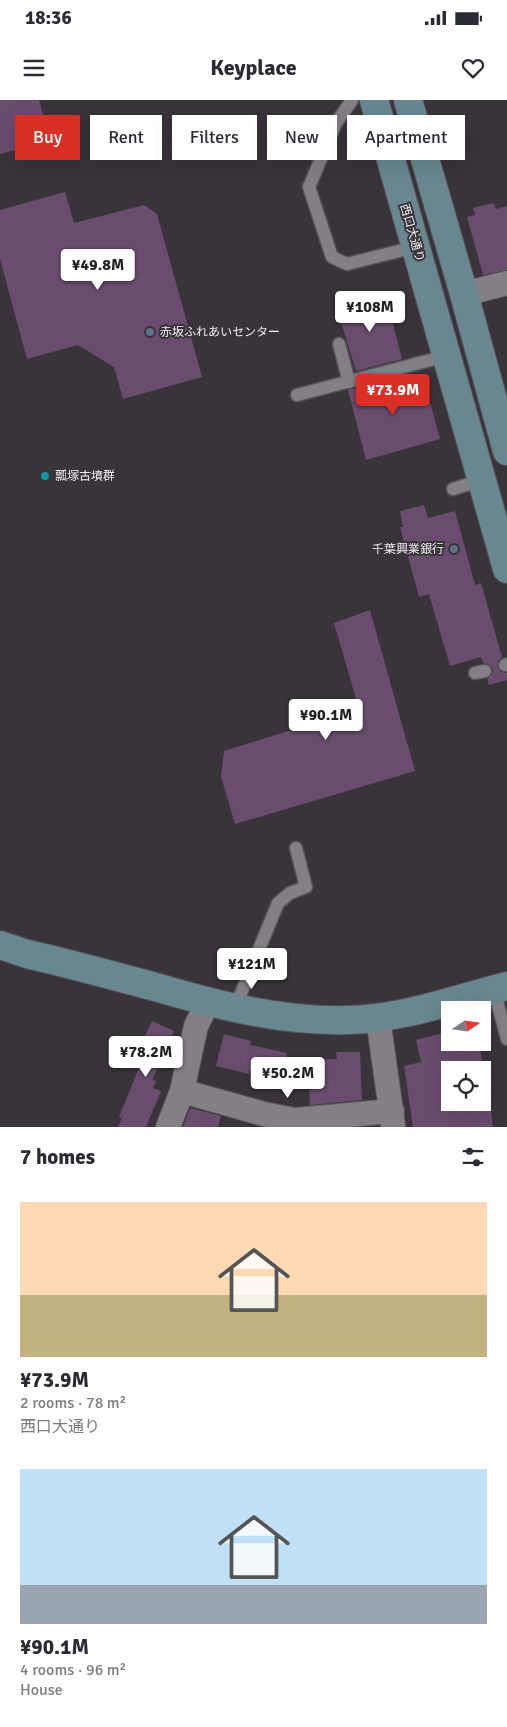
<!DOCTYPE html>
<html lang="en">
<head>
<meta charset="utf-8">
<style>
	:root { --surface:#fff; --page:#f2f2f3; --text:#2b2b33; --muted:#7c7c81; --accent:#d93025 }
	body { margin:0; font-family:Signika,"Noto Sans JP",sans-serif; background:var(--page); color:var(--text); height:100vh; display:flex; flex-direction:column; font-size:19px; white-space:nowrap }
	* { box-sizing:border-box; margin:0 }
	p { font-size:16px; color:var(--muted) }
	.icon { flex:none; width:28px; height:28px; fill:none; stroke:currentColor; stroke-width:2; stroke-linecap:round; stroke-linejoin:round }
	.map { position:relative; height:1027px; overflow:hidden }
	.sheet { display:flex; flex-direction:column; background:var(--surface); flex:1 }
	.sheet>* { flex:none }
	.banner { position:absolute; left:15px; top:15px; width:478px; height:45px; display:flex; gap:10px }
	.needle { width:32px; rotate:77deg }
	.controls { position:absolute; left:441px; top:901px; display:grid; gap:10px }
	.controls a { display:grid; place-items:center; width:50px; height:50px; border-radius:0px; background:var(--surface); box-shadow:0 5px 20px #0002; font-size:25px }
	.price { position:absolute; translate:-50% -42px; padding:0 11px; border-radius:5px; background:#fff; color:#222; font-size:16px; line-height:32px; filter:drop-shadow(0 1px 2px #0008) }
	.price::after { content:''; position:absolute; left:50%; top:30px; width:15px; height:11px; margin-left:-8px; background:inherit; clip-path:polygon(0 0,100% 0,50% 100%) }
	.price.active { background:var(--accent); color:#fff }
	ul { padding:0; list-style:none }
	li { display:grid; align-content:center; gap:10px; height:265px; padding:0 20px }
	li span { display:grid; place-items:center; height:155px; border-radius:0px; color:#555 }
	li>.icon { margin-inline-start:auto }
	span .icon { width:90px; height:90px; fill:#fffc; stroke-width:1 }
	li b { font-size:21px }
	h2 { display:flex; justify-content:space-between; align-items:center; height:60px; padding:0 20px; font-size:21px }
	.pill { padding:0 18px; border-radius:0px; background:var(--surface); box-shadow:0 5px 20px #0002; font-size:18px; line-height:45px }
	.pill.active { background:var(--accent); color:#fff }
	.status { display:flex; justify-content:space-between; align-items:center; height:35px; padding:0 25px; background:var(--surface); direction:ltr }
	.status svg { height:14px; fill:currentColor }
	header { display:flex; justify-content:space-between; align-items:center; height:65px; padding:0 20px; background:var(--surface); font-size:22px; font-weight:800 }
	.map>svg:first-child { display:block }
	.building { fill:#6a4c6f }
	.lines { fill:none; stroke-linecap:round; stroke-linejoin:round }
	.lane-casing { stroke:#565257; stroke-width:15 }
	.street-casing { stroke:#565257; stroke-width:26 }
	.secondary-casing { stroke:#565257; stroke-width:30 }
	.lane { stroke:#847e85; stroke-width:12 }
	.street { stroke:#847e85; stroke-width:24 }
	.secondary { stroke:#698791; stroke-width:28 }
	.service-dot { fill:#5c6f8a; stroke:#39343a; stroke-width:2 }
	.culture-dot { fill:#0f9aa8; stroke:#39343a; stroke-width:2 }
	.labels { text-anchor:middle; dominant-baseline:central; stroke-width:4; stroke-linejoin:round; paint-order:stroke }
	.street-label { font-size:12px; fill:#efebef; stroke:#39343a }
	.poi-label { font-size:12px; fill:#efebef; stroke:#39343a; text-anchor:start }
</style>
</head>
<body>
<div class="status"><b>18:36</b><svg viewBox="0 0 49 12"><path d="M0 12V9h3v3zM5 12V6h3v6zM10 12V3h3v9zM15 12V0h3v12zM26 1h20v11H26zM47 4h2v5h-2z"/></svg></div>
<header><svg class="icon" aria-label="menu" viewBox="0 0 24 24"><path d="M4 6h16M4 12h16M4 18h16"/></svg>Keyplace<svg class="icon" aria-label="heart" viewBox="0 0 24 24"><path d="M12 20l-8-8c-3-5 5-10 8-4 3-6 11-1 8 4z"/></svg></header>
<div class="map">
<svg width="507" height="1027" viewBox="0 0 507 1027">
	<rect width="100%" height="100%" fill="#39343a"/>
	<g class="building">
		<path d="M0 0H39L50 41 0 54Z"/>
		<path d="M65 92 74 123 144 105 157 114 202 277 123 299 114 267 78 245 27 259 0 159V110Z"/>
		<path d="M494 103 496 109 507 106V170L483 175 467 117 475 115 473 108Z"/>
		<path d="M386 196 402 259 356 271 337 209Z"/>
		<path d="M411 274 424 281 440 339 366 360 348 290Z"/>
		<path d="M424 405 428 418 455 411 475 485 481 483 502 557 498 561V568L501 572 507 573V580L489 585 487 579 492 574 493 569 488 564 483 563 481 557 450 566 429 494 419 497 400 427H403L400 411Z"/>
		<path d="M370 510 415 671 235 724 221 677 224 651 359 609 334 523Z"/>
		<path d="M152 921 174 931 152 980 156 981 153 988 161 991 146 1027H118L122 1018 119 1017 141 963 134 960Z"/>
		<path d="M450 931V942H479L484 972 482 974V970H450V1002H482V985L490 1006 493 1027H413L404 966 421 962 416 940Z"/>
		<path d="M224 934 251 941 250 945 287 953 286 960 337 959 336 952H360L362 1000 310 1005 309 981 302 982 249 970V974L216 966Z"/>
		<path d="M190 1008 221 1016 218 1027H183Z"/>
	</g>
	<g class="lines">
		<defs>
			<g id="lane">
				<path d="M352 0 336 23 309 87 332 157 347 164 415 147"/>
				<path d="M339 244 349 282"/>
				<path d="M297 295 446 256"/>
				<path d="M453 389 482 380"/>
				<path d="M505 565 507 564"/>
				<path d="M475 573 485 571"/>
				<path d="M494 890 507 939"/>
				<path d="M235 908 278 803 290 793 306 787 296 748"/>
			</g>
			<g id="street">
				<path d="M464 194 507 183"/>
				<path d="M378 918 393 1025"/>
				<path d="M182 991 264 1014 294 1020 392 1011"/>
				<path d="M168 1027 182 991 196 926 208 902"/>
			</g>
			<g id="secondary">
				<path d="M374 0 507 469"/>
				<path d="M408 0 464 194 507 351"/>
				<path d="M0 845 27 854C71 864 115 876 159 888 220 906 284 922 348 920 403 919 455 899 507 886"/>
			</g>
		</defs>
		<use href="#lane" class="lane-casing"/>
		<use href="#street" class="street-casing"/>
		<use href="#secondary" class="secondary-casing"/>
		<use href="#lane" class="lane"/>
		<use href="#street" class="street"/>
		<use href="#secondary" class="secondary"/>
	</g>
	<g class="service-dot">
		<circle cx="150" cy="232" r="5"/>
		<circle cx="454" cy="449" r="5"/>
	</g>
	<circle class="culture-dot" cx="45" cy="376" r="5"/>
	<g class="labels">
		<g class="street-label">
			<text transform="translate(412 133) rotate(74)">西口大通り</text>
		</g>
		<g class="poi-label">
			<text x="160" y="232">赤坂ふれあいセンター</text>
			<text x="55" y="376">瓢塚古墳群</text>
			<text x="444" y="449" text-anchor="end">千葉興業銀行</text>
		</g>
	</g>
</svg>
<div class="controls">
<a><svg class="needle" viewBox="-14 -14 28 28"><path d="M0-13l5 13h-10z" fill="#e53935"/><path d="M0 13l5-13h-10z" fill="#7c7c81"/></svg></a>
<a><svg class="icon" aria-label="locate" viewBox="0 0 24 24"><circle cx="12" cy="12" r="6"/><path d="M12 2v4M12 18v4M2 12h4M18 12h4"/></svg></a>
</div>
<b class="price" style="left:98px;top:191px">¥49.8M</b>
<b class="price" style="left:370px;top:233px">¥108M</b>
<b class="price active" style="left:393px;top:316px">¥73.9M</b>
<b class="price" style="left:326px;top:641px">¥90.1M</b>
<b class="price" style="left:252px;top:890px">¥121M</b>
<b class="price" style="left:146px;top:978px">¥78.2M</b>
<b class="price" style="left:288px;top:999px">¥50.2M</b>
<div class="banner">
<a class="pill active">Buy</a>
<a class="pill">Rent</a>
<a class="pill">Filters</a>
<a class="pill">New</a>
<a class="pill">Apartment</a>
</div>
</div>
<section class="sheet">
<h2>7 homes<svg class="icon" aria-label="filters" viewBox="0 0 24 24"><path d="M4 7h16M4 17h16"/><circle cx="9" cy="7" r="2"/><circle cx="15" cy="17" r="2"/></svg></h2>
<ul>
<li><span style="background:linear-gradient(#ffd9b3 60%,#c2b280 0)"><svg class="icon" aria-label="home" viewBox="0 0 24 24"><path d="M3 11l9-7 9 7M6 9v11h12V9"/></svg></span><div><b>¥73.9M</b><p>2 rooms · 78 m²</p><p>西口大通り</p></div></li>
<li><span style="background:linear-gradient(#bfe0f5 75%,#9aa5b1 0)"><svg class="icon" aria-label="home" viewBox="0 0 24 24"><path d="M3 11l9-7 9 7M6 9v11h12V9"/></svg></span><div><b>¥90.1M</b><p>4 rooms · 96 m²</p><p>House</p></div></li>
</ul>
</section>
</body>
</html>
